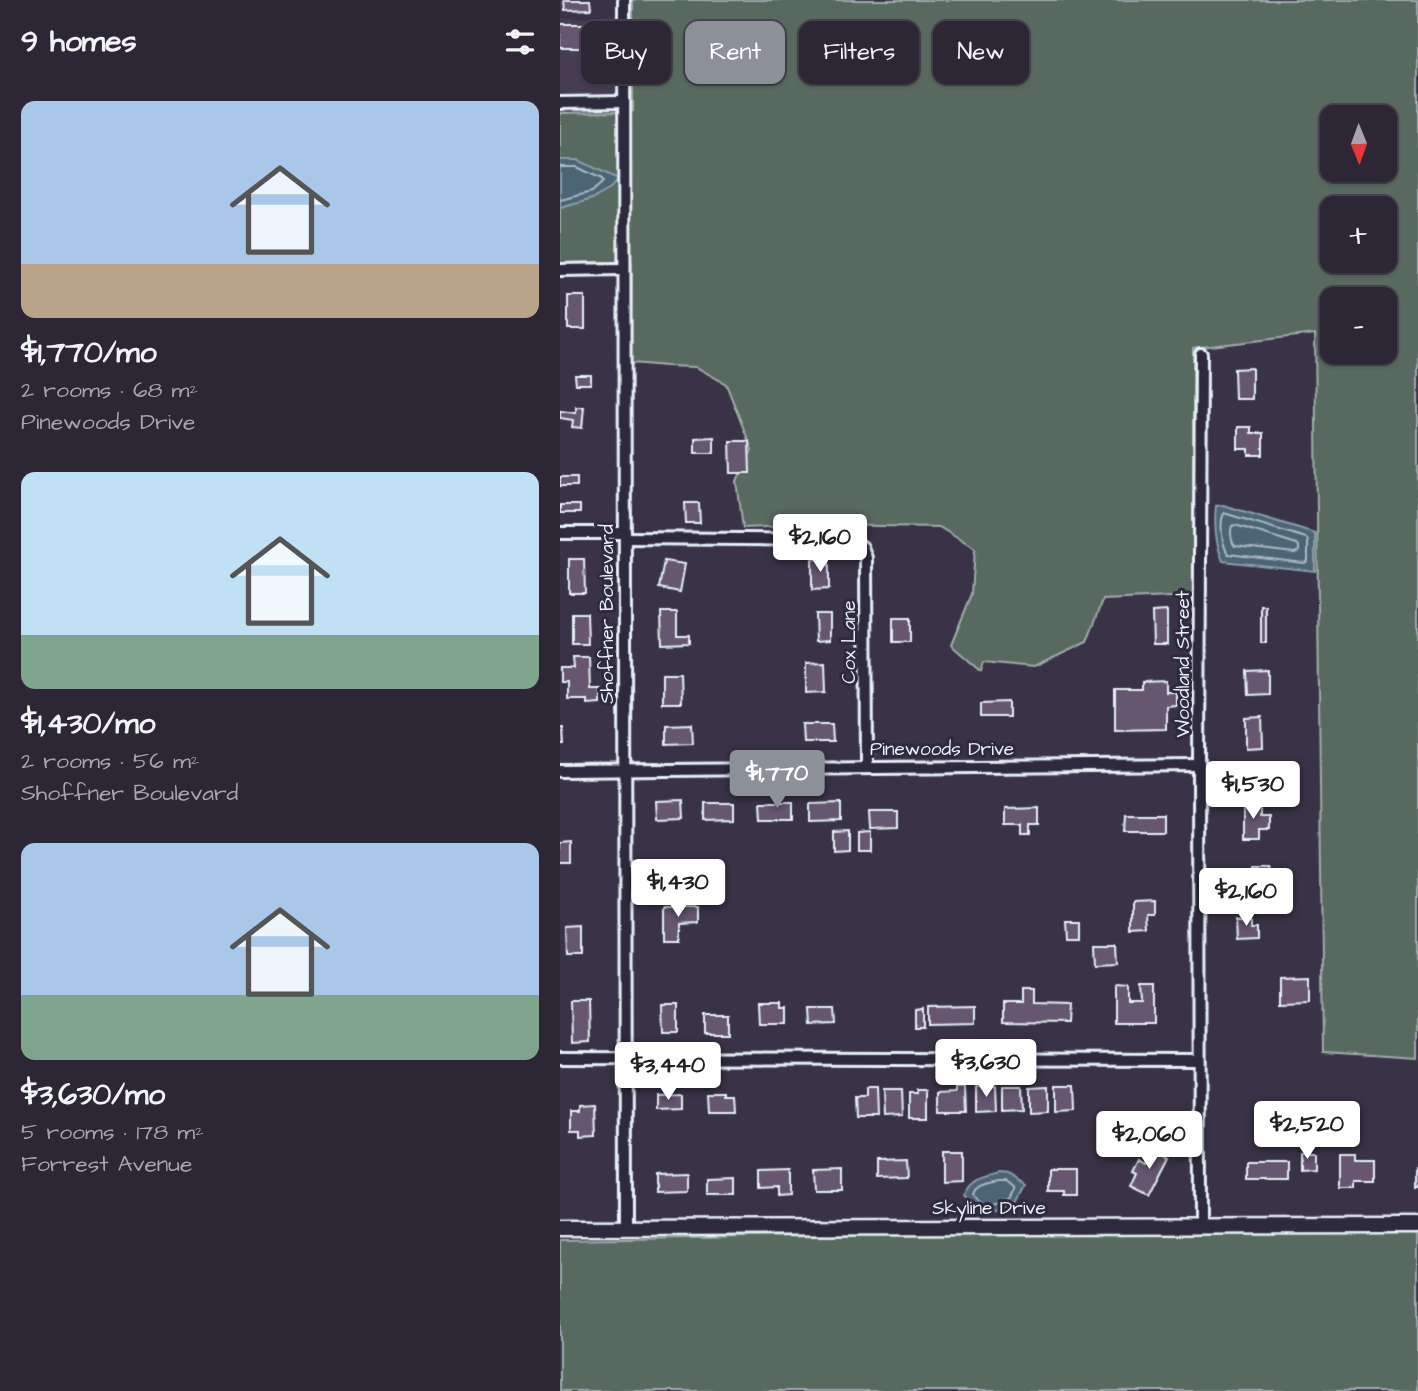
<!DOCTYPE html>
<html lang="en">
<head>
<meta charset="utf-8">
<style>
	:root { --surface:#2c2635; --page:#383241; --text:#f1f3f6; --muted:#a6a5ad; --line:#484350; --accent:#8c9099 }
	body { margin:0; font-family:"Architects Daughter",sans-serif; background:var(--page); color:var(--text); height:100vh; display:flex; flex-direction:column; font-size:26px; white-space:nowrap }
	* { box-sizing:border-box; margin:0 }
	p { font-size:23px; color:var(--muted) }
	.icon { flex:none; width:38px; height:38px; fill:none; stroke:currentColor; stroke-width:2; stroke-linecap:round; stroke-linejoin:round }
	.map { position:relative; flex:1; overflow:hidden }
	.details { display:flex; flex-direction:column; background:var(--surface); width:560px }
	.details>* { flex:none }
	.hud { position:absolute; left:21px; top:21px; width:665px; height:63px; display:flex; gap:14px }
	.needle { width:46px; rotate:179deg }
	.tools { position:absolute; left:760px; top:105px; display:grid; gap:14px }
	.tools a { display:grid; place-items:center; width:77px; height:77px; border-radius:14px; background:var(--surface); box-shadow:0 2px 5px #0004,0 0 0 2px var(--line); font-size:35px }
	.price { position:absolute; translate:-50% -60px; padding:0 16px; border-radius:7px; background:#fff; color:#222; font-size:23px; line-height:46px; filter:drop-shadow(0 2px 4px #0008) }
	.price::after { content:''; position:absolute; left:50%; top:42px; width:21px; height:16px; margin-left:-10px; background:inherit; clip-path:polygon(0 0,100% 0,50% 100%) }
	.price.selected { background:var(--accent); color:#fff }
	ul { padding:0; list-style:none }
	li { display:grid; align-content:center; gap:14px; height:371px; padding:0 21px }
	li span { display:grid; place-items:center; height:217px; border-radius:14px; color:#555 }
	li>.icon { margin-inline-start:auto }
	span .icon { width:126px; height:126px; fill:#fffc; stroke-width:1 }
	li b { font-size:30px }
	h2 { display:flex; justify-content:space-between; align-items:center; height:84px; padding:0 21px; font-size:30px }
	.chip { padding:0 24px; border-radius:14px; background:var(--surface); box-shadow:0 2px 5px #0004,0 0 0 2px var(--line); font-size:24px; line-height:63px }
	.chip.selected { background:var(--accent); color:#fff }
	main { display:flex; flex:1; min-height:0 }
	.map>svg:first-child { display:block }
	.built { fill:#473e53 }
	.green { fill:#596960; stroke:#a0adac; stroke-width:2; fill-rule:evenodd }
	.water { fill:#4c6575; stroke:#8a9da9; stroke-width:2 }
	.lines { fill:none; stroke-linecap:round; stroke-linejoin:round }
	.shore { stroke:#aab9c4; stroke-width:2 }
	.building { fill:#665670; stroke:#e8f1f8; stroke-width:2 }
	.minor-casing { stroke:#e8f1f8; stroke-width:16 }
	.tertiary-casing { stroke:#e8f1f8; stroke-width:19 }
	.minor { stroke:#2f2a3d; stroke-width:10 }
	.tertiary { stroke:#2f2a3d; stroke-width:14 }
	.labels { text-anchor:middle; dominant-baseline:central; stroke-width:6; stroke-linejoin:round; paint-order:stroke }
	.street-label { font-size:19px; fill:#e8f1f8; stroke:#2f2a3d }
</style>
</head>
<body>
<main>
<section class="details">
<h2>9 homes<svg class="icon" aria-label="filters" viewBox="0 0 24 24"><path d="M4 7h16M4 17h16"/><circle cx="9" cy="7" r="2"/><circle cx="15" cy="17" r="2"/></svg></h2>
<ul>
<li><span style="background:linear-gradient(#a9c7e8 75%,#b9a48a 0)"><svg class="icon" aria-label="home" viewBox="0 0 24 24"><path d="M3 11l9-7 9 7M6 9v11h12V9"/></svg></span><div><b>$1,770/mo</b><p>2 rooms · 68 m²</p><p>Pinewoods Drive</p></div></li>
<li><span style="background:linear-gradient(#bfe0f5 75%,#7fa58c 0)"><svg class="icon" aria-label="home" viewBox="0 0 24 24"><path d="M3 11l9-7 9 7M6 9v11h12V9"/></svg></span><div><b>$1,430/mo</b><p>2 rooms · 56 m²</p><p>Shoffner Boulevard</p></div></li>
<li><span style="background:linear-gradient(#a9c7e8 70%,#7fa58c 0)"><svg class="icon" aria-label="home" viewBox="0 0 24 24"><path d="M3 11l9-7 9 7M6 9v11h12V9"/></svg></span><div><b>$3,630/mo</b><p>5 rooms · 178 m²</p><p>Forrest Avenue</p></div></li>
</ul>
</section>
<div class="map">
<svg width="858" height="1391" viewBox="0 0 858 1391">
	<rect width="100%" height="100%" fill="#3a3347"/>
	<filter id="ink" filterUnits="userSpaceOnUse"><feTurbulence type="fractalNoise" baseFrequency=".0143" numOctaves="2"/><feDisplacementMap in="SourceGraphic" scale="14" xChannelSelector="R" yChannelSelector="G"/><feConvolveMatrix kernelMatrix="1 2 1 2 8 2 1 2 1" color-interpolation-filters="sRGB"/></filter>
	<g filter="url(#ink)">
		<path class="built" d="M58 15V112L0 113V19Z"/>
		<g class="green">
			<path d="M73 0H858V1058L763 1052 755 334 633 348V596L543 600 527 642 474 667 424 662 421 671 391 645 412 594 415 549 379 527 259 525 183 528 177 481 192 450 166 384 136 367 106 366 71 363 72 262 70 261V112L73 111ZM772 117H824V170H772ZM772 208H824V261H772ZM772 299H824V352H772Z"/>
			<path d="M58 112V262L0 263V208L35 198 18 160H0V113Z"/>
			<path d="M858 1232V1391H0V1240L394 1234Z"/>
		</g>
		<g class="water">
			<path d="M0 160H18L58 179C45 199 21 202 0 208Z"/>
			<path d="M663 505 755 533V571L663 561C655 543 654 525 656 506Z"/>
			<path d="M439 1173 448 1174 466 1185 456 1204C431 1212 422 1220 404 1195 410 1179 423 1177 439 1173Z"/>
		</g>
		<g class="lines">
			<g class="shore">
				<path d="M0 167H17L42 179 43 182 32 192 0 200"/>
				<path d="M664 513 746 538 748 540V561L744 563 668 554C662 544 659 524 664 513Z"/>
				<path d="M675 525 737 544 739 546V551L735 553 675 546C671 542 670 531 672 526Z"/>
				<path d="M439 1181H446L455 1187V1190L451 1198C436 1204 423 1210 413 1195 415 1184 429 1183 439 1181Z"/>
			</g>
		</g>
		<g class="building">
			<path d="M4 0H30L31 9 5 10Z"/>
			<rect x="0" y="24" width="33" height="24"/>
			<rect x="8" y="296" width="17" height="33"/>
			<path d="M692 368V399H675L674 369Z"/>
			<path d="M15 375H31V384H16Z"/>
			<path d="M16 407H24L22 428 12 427 13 420 0 418V411L16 413Z"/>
			<path d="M678 427H691V433H703V455H689V449H678Z"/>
			<path d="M154 437V453H135V438Z"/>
			<path d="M170 441H189L190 473H171Z"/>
			<rect x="0" y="477" width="17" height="9"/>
			<path d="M125 503H139L140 523H126Z"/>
			<rect x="0" y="505" width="20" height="8"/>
			<path d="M9 559H24L25 593H9Z"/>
			<path d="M252 559H269V589L252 590Z"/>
			<path d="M104 561 125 564 120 592 99 588Z"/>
			<rect x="701" y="606" width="5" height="37"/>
			<path d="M607 611V644H593L592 612Z"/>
			<path d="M101 612H117V635H129V643L102 644Z"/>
			<path d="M12 613H27L28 644H12Z"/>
			<path d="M255 614H270V640L256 641Z"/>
			<rect x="333" y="618" width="17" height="24"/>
			<path d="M13 657H29L30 689H40V703L27 704V699H7V682H0V668H14Z"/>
			<path d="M265 662 266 692 246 693V663Z"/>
			<path d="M708 670V694L688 695 687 671Z"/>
			<path d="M102 673H120L121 703H102Z"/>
			<path d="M606 681V692H616V705L606 706V729L555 730V690H582V682Z"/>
			<path d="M449 702V717H421V703Z"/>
			<path d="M702 717 703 747 686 748V718Z"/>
			<path d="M132 724 133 743 106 744V725Z"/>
			<path d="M242 724H272L273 742H243Z"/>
			<path d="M0 728H3L4 745H0Z"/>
			<path d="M123 800 124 818 97 819 96 801Z"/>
			<path d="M201 802H233V819H202Z"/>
			<path d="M683 802H700V817H709V830H699V839H683Z"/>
			<path d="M145 803H174V819L145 820Z"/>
			<path d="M281 803V821L250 822V804Z"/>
			<path d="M479 808V825H470V835H462V825H445V809Z"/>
			<path d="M309 812H338V828L310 829Z"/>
			<path d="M566 814H603V831H565Z"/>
			<path d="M288 831V850L274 851V832Z"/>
			<path d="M310 832V850H297V833Z"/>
			<path d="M11 842V863H0V843Z"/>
			<path d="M696 866H711V892L696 893Z"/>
			<path d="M595 901V915H588L589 931 573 932V902Z"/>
			<path d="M104 907H138V922L119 923V938H104Z"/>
			<path d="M676 917H691V925H697V938L677 939Z"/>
			<path d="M505 919H519V935H506Z"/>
			<path d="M23 927V957H8L7 928Z"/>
			<path d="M534 943H557L558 962 535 963Z"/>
			<path d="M750 976V1000L720 1001V977Z"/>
			<path d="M554 986 568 987V1003H582L581 986H594V1023H554Z"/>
			<path d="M461 991H472V1004L507 1005 506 1023 443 1022V1004H461Z"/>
			<path d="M11 1001H29L30 1042 12 1043Z"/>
			<path d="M198 1003H222V1008H228V1024H199Z"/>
			<path d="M102 1005H118V1032H103Z"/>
			<path d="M415 1006V1023L368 1024V1007Z"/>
			<path d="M251 1009H275L276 1024 252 1025Z"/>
			<path d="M363 1009V1027H355V1010Z"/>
			<rect x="145" y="1015" width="23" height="18"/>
			<path d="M496 1085H515L516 1111 496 1112Z"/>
			<path d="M435 1086 436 1111 416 1112V1087Z"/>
			<path d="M442 1086H461L462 1109 442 1110Z"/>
			<path d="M488 1086V1111L469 1112V1087Z"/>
			<path d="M397 1087H405L406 1111H380V1092L397 1091Z"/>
			<path d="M305 1089H315L316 1118H296L295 1098H305Z"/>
			<path d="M357 1090H368V1118H349V1094H358Z"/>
			<path d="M322 1091H341L342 1117 323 1118Z"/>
			<path d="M148 1092H166V1095H175L176 1111H149Z"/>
			<path d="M121 1094V1109L96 1110V1095Z"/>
			<path d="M35 1104 36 1135 20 1136V1130H11V1111H20V1105Z"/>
			<path d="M593 1148 609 1156 589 1195 571 1186 577 1173 573 1171 579 1159 586 1163Z"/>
			<path d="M382 1151H402V1181L382 1182Z"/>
			<path d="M740 1152H754V1169L740 1170Z"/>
			<path d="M780 1154H795V1160H815V1181H796V1188H780Z"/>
			<path d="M346 1161 347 1178 317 1179V1162Z"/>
			<rect x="686" y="1162" width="41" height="17"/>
			<path d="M858 1167V1187H855V1168Z"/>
			<path d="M282 1169V1190H254L253 1170Z"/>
			<path d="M488 1169H516V1195H504V1191H488Z"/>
			<path d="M228 1170V1195L217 1196V1187L201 1188V1171Z"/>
			<path d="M127 1173V1191L95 1192V1174Z"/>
			<path d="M176 1178V1195H147V1179Z"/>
		</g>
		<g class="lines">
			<defs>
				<g id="minor">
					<path d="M64 0 66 1228"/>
					<path d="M0 103 64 102"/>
					<path d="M0 270 64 269"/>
					<path d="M0 533H65"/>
					<path d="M65 538 292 540 302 547 306 558 307 767"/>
					<path d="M0 771 639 765"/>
					<path d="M0 1058 639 1060"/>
					<path d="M640 1227 639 765 641 354"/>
				</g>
				<path id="tertiary" d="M0 1228 858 1226"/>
			</defs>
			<use href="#minor" class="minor-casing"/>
			<use href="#tertiary" class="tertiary-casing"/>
			<use href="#minor" class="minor"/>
			<use href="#tertiary" class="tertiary"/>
		</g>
	</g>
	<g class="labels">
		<g class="street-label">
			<text transform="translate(47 614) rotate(-90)">Shoffner Boulevard</text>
			<text transform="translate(289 642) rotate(-90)">Cox Lane</text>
			<text transform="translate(623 664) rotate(-90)">Woodland Street</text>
			<text x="382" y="749">Pinewoods Drive</text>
			<text x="429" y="1208">Skyline Drive</text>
		</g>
	</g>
</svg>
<div class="tools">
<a><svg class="needle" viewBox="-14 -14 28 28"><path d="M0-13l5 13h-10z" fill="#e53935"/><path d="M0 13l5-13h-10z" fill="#a6a5ad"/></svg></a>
<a>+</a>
<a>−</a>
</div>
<b class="price" style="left:260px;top:574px">$2,160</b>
<b class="price selected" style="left:217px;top:810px">$1,770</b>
<b class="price" style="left:693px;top:821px">$1,530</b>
<b class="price" style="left:118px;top:919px">$1,430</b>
<b class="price" style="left:686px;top:928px">$2,160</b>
<b class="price" style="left:426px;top:1099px">$3,630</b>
<b class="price" style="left:108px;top:1102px">$3,440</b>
<b class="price" style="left:747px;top:1161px">$2,520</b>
<b class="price" style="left:589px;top:1171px">$2,060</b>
<div class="hud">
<a class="chip">Buy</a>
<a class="chip selected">Rent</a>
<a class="chip">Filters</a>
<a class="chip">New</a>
</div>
</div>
</main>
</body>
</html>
